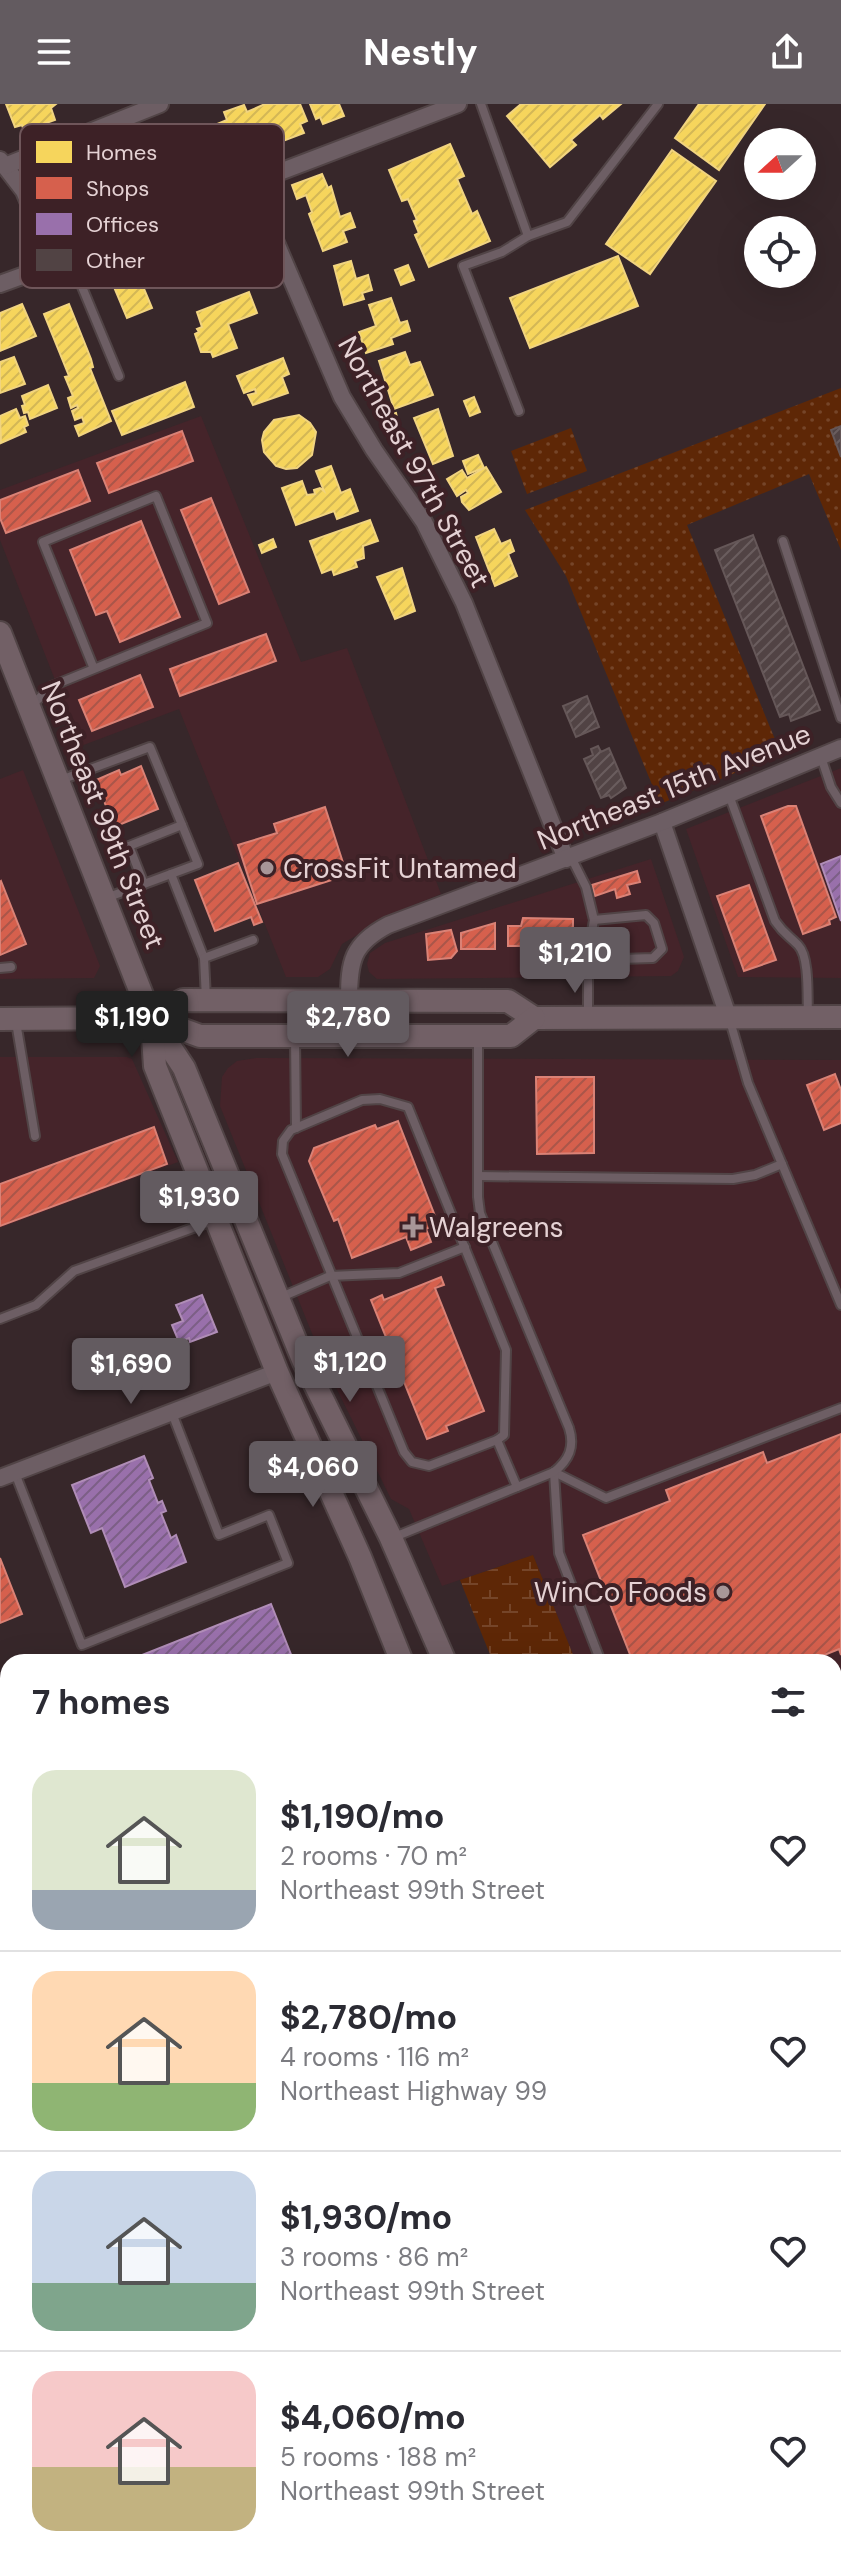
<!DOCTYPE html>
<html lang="en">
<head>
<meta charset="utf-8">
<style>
	:root { --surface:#fff; --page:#f7f7f7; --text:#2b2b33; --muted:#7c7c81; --line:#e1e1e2; --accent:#635b60 }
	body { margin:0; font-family:"DM Sans",sans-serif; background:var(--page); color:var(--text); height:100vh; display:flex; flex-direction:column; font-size:30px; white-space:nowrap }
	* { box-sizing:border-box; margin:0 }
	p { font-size:26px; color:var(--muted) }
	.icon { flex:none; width:44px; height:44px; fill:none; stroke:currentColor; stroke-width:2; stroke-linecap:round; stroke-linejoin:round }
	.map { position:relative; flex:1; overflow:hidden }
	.sheet { position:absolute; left:0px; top:1550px; width:842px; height:912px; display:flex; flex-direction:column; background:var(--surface); border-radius:24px 24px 0 0; box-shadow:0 8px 32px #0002 }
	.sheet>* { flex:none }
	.needle { width:52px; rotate:249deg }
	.controls { position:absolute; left:744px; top:24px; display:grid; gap:16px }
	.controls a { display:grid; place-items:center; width:72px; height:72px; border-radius:50%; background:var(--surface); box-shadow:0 8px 32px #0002; font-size:40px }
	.price { position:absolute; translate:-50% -68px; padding:0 18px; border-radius:8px; background:var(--accent); color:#fff; font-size:26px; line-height:52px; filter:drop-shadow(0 2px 4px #0008) }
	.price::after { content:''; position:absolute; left:50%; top:48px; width:24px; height:18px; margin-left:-12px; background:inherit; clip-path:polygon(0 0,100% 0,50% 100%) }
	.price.current { background:#222; color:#fff }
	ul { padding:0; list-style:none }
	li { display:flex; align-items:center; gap:24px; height:200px; padding:0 32px }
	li+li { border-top:2px solid var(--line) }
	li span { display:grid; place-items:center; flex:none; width:224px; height:160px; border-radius:24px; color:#555 }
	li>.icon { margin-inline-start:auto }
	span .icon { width:96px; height:96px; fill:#fffc; stroke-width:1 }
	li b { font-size:34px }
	h2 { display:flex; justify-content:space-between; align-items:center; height:96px; padding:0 32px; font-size:34px }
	header { display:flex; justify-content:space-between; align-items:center; height:104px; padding:0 32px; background:var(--accent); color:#fff; font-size:36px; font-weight:800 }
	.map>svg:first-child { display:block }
	.built { fill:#45242a }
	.grass { fill:url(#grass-dots) }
	.forest { fill:url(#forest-firs) }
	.wetland { fill:url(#wetland-marsh) }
	.homes { fill:url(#homes-hatch); stroke:#f1d480; stroke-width:2 }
	.shops { fill:url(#shops-hatch); stroke:#da8276; stroke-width:2 }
	.offices { fill:url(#offices-hatch); stroke:#b08db7; stroke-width:2 }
	.building { fill:url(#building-hatch); stroke:#655758; stroke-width:2 }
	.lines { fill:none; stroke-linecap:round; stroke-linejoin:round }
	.service-casing { stroke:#514446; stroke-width:12 }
	.minor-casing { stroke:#514446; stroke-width:20 }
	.tertiary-casing { stroke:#514446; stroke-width:24 }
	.secondary-casing { stroke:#514446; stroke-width:26 }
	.motorway-casing { stroke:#514446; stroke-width:32 }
	.service { stroke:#6d5e64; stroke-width:8 }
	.minor { stroke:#6d5e64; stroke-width:16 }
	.tertiary { stroke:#6d5e64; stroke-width:20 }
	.secondary { stroke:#726066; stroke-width:22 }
	.motorway { stroke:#73646a; stroke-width:28 }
	.poi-dot { fill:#a89698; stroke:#3d2126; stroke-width:3 }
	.labels { text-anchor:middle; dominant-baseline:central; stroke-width:8; stroke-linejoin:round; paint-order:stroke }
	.street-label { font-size:28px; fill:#e5d2d4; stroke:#3d2126 }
	.poi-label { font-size:28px; fill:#e5d2d4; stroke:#3d2126; text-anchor:start }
	.key { fill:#3d2126; stroke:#6f565a; stroke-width:2 }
	.key-label { font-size:22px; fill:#e5d2d4 }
</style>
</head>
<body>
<header><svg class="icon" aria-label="menu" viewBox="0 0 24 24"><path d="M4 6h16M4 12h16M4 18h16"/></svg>Nestly<svg class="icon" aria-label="share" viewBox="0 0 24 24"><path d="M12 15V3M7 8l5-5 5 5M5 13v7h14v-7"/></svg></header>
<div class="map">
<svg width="841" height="2462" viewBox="0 0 841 2462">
	<defs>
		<pattern id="grass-dots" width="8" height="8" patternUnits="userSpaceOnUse" patternTransform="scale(2)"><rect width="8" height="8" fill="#5e2706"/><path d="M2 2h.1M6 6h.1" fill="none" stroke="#754529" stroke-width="1.8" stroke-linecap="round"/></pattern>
		<pattern id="forest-firs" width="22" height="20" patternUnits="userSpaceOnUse" patternTransform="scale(2)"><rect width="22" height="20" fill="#5e2706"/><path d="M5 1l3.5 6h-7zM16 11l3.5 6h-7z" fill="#754529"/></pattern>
		<pattern id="wetland-marsh" width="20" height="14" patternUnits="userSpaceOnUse" patternTransform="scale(2)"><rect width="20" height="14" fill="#5e2706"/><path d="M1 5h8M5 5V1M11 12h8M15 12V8" fill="none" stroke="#754529"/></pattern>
		<pattern id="homes-hatch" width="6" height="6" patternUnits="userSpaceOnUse" patternTransform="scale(2)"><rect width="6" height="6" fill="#f6d55c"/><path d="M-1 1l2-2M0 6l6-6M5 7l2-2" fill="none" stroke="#d3b756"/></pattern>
		<pattern id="shops-hatch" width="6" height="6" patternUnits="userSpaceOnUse" patternTransform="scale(2)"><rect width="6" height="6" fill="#d6604d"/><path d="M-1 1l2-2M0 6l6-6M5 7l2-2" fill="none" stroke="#aa5649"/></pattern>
		<pattern id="offices-hatch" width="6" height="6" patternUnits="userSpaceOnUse" patternTransform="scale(2)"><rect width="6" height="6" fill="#9970ab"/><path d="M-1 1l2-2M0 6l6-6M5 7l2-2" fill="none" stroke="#7c5f86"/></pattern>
		<pattern id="building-hatch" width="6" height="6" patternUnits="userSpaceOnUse" patternTransform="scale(2)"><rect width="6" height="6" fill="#514344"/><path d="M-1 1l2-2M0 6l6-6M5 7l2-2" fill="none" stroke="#6a5d5e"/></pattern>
	</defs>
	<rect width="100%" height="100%" fill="#37272a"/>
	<g class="built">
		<path d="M201 312 301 558 347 544 441 790 394 809 342 840 330 865 318 873H286L179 605 81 642 0 436V386Z"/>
		<path d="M841 664V874L738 873 686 725Z"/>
		<path d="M23 666 100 862 94 874 0 875V675Z"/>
		<path d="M651 755 684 853 678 867 671 872 377 875 369 868 367 860 370 849 385 839Z"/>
		<path d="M0 953H127L132 955 178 1058 0 1124Z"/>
		<path d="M256 954 841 956V1644H834V1558H576L533 1451 442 1482 409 1405 391 1395 324 1259 220 1002 222 973 228 964 237 957Z"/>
		<path d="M834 1967H841V2462H802L800 2454H834Z"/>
		<path d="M626 2454H732L735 2462H606Z"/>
	</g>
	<g class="grass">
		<path d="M841 284V446L809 370 687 421 781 650 660 700 566 472 525 406Z"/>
		<path d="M571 324 587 367 527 390 511 347Z"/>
	</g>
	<path class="forest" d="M0 1933H8V2108L0 2111Z"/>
	<path class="wetland" d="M533 1451 576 1558H493L460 1476Z"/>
	<g class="homes">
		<path d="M6 0H56L51 4 55 16 24 27 22 21 15 23Z"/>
		<path d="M265 0H300L307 17 300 20 304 29 275 40 272 32 263 36 266 44 237 55 235 47 228 50 217 20 227 16 224 8 244 1 247 8Z"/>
		<path d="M310 0H339L344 12 323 20 320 13 316 15Z"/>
		<path d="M521 0H621L603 15 600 11 571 36 576 41 550 63 507 12Z"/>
		<path d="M699 0H765L719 66 675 34Z"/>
		<path d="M450 40 464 72 457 75 472 110 477 107 490 137 429 163 415 131 419 129 414 117 417 116 408 95 402 97 389 66Z"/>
		<path d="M672 46 716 77 650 170 606 140Z"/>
		<path d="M322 70 328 84 331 82 340 113 350 109 355 123 343 127 347 138 323 147 309 110 312 108 306 91 297 95 292 81Z"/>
		<path d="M618 152 638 202 530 244 510 194Z"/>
		<path d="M351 157 356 175 368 171 372 186 362 189 364 195 344 201 334 162Z"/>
		<path d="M408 161 414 176 401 181 395 166Z"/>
		<path d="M139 173 152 204 127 214 114 183Z"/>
		<path d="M249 188 257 209 228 220 237 244 213 253 211 248H201L195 230 199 228 197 225 202 223 197 208Z"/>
		<path d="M391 194 400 219 407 217 410 227 391 234 393 240 366 249 359 228 376 222 369 201Z"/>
		<path d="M22 200 36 232 0 247V209Z"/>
		<path d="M69 200 91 255 93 263 90 264 111 317 79 332 75 322 84 319 82 313 75 316 72 307 78 304 77 301 71 304 68 294 73 292 65 273 69 272 44 210Z"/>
		<path d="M405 248 410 261 420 258 433 291 394 305 379 257Z"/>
		<path d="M14 253 25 280 0 289V258Z"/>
		<path d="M283 254 289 270 282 273 288 289 253 301 248 291 256 289 255 285 244 289 237 272Z"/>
		<path d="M185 278 194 303 122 331 112 307Z"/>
		<path d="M48 281 57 304 30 315 28 308 24 309 22 302 25 301 22 292Z"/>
		<path d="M474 293 480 308 470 312 464 297Z"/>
		<path d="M16 305 20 314 25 312 28 321 24 323 26 328 1 339 0 312Z"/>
		<path d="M438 305 453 352 433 360 414 314Z"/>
		<path d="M396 309 398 319 388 321 386 311Z"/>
		<path d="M299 311 310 319 316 328 312 351 297 364 286 365 276 362 264 348 262 336 264 328 274 316Z"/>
		<path d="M478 351 484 364 468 370 463 357Z"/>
		<path d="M331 362 341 389 350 385 358 407 337 415 334 407 296 421 282 384 302 377 307 391 315 390 314 386 320 384 324 387 316 367Z"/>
		<path d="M486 363 501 388 469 406 462 398 461 393 468 389 466 386 457 392 447 375 462 366 467 374Z"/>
		<path d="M370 416 378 437 363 442 364 454 355 457 357 463 334 471 332 465 322 469 310 437Z"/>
		<path d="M494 425 501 440 510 436 514 447 508 450 517 472 495 482 476 433Z"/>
		<path d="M273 435 276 443 262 449 259 441Z"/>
		<path d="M402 464 415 507 395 515 377 473Z"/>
		<path d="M8 2169V2203L0 2206V2172Z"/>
		<path d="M109 2454H150L147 2462H122L108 2457Z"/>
		<path d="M189 2454H245L241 2462H200L189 2457Z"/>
	</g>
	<g class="shops">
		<path d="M182 327 193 357 109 389 97 359Z"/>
		<path d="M78 366 90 397 6 429 0 414V396Z"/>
		<path d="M211 394 249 488 219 500 181 406Z"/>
		<path d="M141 417 180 513 120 538 107 507 96 511 70 446Z"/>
		<path d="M266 530 276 557 180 592 170 565Z"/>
		<path d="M140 571 153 603 92 627 79 596Z"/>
		<path d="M141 662 158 705 114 723 96 676 119 666 121 671Z"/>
		<path d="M788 702H796L836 813 829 816 830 820 803 830 761 712Z"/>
		<path d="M325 703 347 771 257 800 238 741 277 729 274 720Z"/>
		<path d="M238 759 262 818 254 821 251 813 215 827 195 776Z"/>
		<path d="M637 767 640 778 627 781 630 790 617 794 615 785 595 792 592 781Z"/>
		<path d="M1 777 26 840 0 851V778Z"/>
		<path d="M749 781 776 856 744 867 717 792Z"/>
		<path d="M523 814 573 815V842H508V822H521Z"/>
		<path d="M495 819V845H461V829Z"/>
		<path d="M451 826 457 847 451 854 428 856 426 830Z"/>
		<path d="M835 970 841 986V1019L824 1026 807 981Z"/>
		<path d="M536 973H594V1049L537 1050Z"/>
		<path d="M398 1017 435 1112 430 1123 426 1125 431 1138 411 1146 406 1133 352 1154 338 1115 334 1117 309 1057 314 1044 375 1021 377 1025Z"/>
		<path d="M154 1023 167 1060 0 1122V1080Z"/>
		<path d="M441 1173 444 1181 435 1184 484 1307 446 1322 448 1327 427 1335 371 1196 382 1191 384 1196Z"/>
		<path d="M841 1330V1551L839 1545 807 1558H633L583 1431 670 1397 666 1386 763 1348 767 1359Z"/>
		<path d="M0 1454 22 1510 0 1519Z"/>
		<path d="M834 2123 841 2141 836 2146 841 2165 834 2168Z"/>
	</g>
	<g class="offices">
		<path d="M841 752V817L821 760Z"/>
		<path d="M202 1191 217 1228 190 1238 189 1234 179 1238 172 1221 183 1217 176 1201Z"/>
		<path d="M144 1352 153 1374 149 1376 158 1399 162 1397 166 1407 161 1409 171 1434 176 1431 186 1458 125 1483 102 1424 91 1429 72 1381Z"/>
		<path d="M271 1500 294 1558H134L132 1555Z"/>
	</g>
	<g class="building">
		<path d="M841 322V353L831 326Z"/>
		<path d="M753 431 820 606 791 617 789 610 780 613 715 446Z"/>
		<path d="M587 592 599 623 576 633 563 602Z"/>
		<path d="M598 642 601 648 609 644 626 684 611 694 609 691 601 694 584 655 593 651 591 645Z"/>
	</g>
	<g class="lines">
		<defs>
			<g id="service">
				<path d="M481 0 528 132"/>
				<path d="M55 160 80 178 119 272"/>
				<path d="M519 307 463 162 502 148 528 132 567 118 658 0"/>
				<path d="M783 437 841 614"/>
				<path d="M32 601 52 582 207 519 156 392 43 438 94 565"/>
				<path d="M821 653 831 683 841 699"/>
				<path d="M58 677 150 643 198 760 106 794"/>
				<path d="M729 691 775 817C784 830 788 831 798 841 810 853 807 894 808 912"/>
				<path d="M566 755 574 759 586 783 594 816 588 850V913"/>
				<path d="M171 770 204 854 206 895"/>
				<path d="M144 780 129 742 182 721"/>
				<path d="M204 854 253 836"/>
				<path d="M588 856 653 854 662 845 654 819 646 811 594 816"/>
				<path d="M0 864 11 863"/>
				<path d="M730 917 748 979 841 1201"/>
				<path d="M16 918 35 1032"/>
				<path d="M295 933 296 1024"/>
				<path d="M380 995 408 1003 506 1246 504 1331 497 1336 429 1362 412 1358 404 1348 282 1050 283 1037 291 1026 362 996Z"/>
				<path d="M478 1072 733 1075 755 1071 782 1060"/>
				<path d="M279 1194 330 1172 399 1169 465 1143"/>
				<path d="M0 1215 36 1201 74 1167 215 1116"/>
				<path d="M497 1336 517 1383"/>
				<path d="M554 1368 606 1394 841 1304"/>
				<path d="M554 1368 559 1449 601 1558"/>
				<path d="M15 1369 82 1541 288 1459 269 1411 219 1431 172 1309"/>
				<path d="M392 1434 554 1368C569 1356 575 1343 569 1324L480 1109 478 1093V933"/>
				<path d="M834 1598 841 1595"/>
				<path d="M0 2131 8 2128"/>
				<path d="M840 2157 841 2156"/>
				<path d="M834 2197 841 2194"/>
				<path d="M0 2296 8 2317"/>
				<path d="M834 2323 841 2317"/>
			</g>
			<g id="minor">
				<path d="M0 56 24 87 55 160"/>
				<path d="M5 62 160 0"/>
				<path d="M250 78 342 293 374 346 424 418 464 499 566 755"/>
				<path d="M0 180 55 160 88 141 458 0"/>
				<path d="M662 718 728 912"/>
				<path d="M349 896C349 857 352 840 388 821L662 718 841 644"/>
				<path d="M0 1374 277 1268"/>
				<path d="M0 2415 8 2412"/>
				<path d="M60 2454 62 2462"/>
				<path d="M79 2454 80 2462"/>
				<path d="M302 2454 305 2462"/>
				<path d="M565 2462 585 2454"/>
			</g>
			<g id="tertiary">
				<path d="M834 2345 841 2342"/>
				<path d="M834 2373 841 2370"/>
			</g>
			<g id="secondary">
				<path d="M0 529 151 914 184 964 304 1258 391 1434 445 1558"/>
				<path d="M151 914 183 896 508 897 534 914 841 913"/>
				<path d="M0 915 151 914 200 932H511L534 914"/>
				<path d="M152 919 155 962 277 1268 360 1453 402 1558"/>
				<path d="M744 2454 747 2462"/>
				<path d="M779 2454 782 2462"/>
			</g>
			<g id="motorway">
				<path d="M834 1714H841"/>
				<path d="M0 1741 8 1740"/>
				<path d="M834 1785H841"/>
				<path d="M0 1799H8"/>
				<path d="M834 1835H841"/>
				<path d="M0 1847H8"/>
				<path d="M834 1900H841"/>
				<path d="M0 1906H8"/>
			</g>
		</defs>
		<use href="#service" class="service-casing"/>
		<use href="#minor" class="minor-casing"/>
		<use href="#tertiary" class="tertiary-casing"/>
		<use href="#secondary" class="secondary-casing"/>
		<use href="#motorway" class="motorway-casing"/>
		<use href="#service" class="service"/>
		<use href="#minor" class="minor"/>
		<use href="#tertiary" class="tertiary"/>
		<use href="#secondary" class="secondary"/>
		<use href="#motorway" class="motorway"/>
	</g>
	<g class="poi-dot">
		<circle cx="267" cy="764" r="8"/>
		<path d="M409 1111h8v8h8v8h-8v8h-8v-8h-8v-8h8z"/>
		<circle cx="723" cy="1488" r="8"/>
	</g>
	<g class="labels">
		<g class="street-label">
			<text transform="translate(414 358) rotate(61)">Northeast 97th Street</text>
			<text transform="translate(674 683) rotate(-22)">Northeast 15th Avenue</text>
			<text transform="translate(103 711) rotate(68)">Northeast 99th Street</text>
		</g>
		<g class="poi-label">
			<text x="283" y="764">CrossFit Untamed</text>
			<text x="429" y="1123">Walgreens</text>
			<text x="707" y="1488" text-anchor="end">WinCo Foods</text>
		</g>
	</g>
	<rect x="20" y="20" width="264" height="164" rx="12" class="key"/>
	<rect x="36" y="37" width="36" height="22" fill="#f6d55c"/>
	<rect x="36" y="73" width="36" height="22" fill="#d6604d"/>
	<rect x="36" y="109" width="36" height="22" fill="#9970ab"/>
	<rect x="36" y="145" width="36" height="22" fill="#514344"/>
	<g class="key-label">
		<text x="86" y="56">Homes</text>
		<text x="86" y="92">Shops</text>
		<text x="86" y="128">Offices</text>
		<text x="86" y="164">Other</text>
	</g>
</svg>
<div class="controls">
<a><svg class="needle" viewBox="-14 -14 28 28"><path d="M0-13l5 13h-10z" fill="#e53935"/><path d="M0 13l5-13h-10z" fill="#7c7c81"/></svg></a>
<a><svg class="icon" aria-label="locate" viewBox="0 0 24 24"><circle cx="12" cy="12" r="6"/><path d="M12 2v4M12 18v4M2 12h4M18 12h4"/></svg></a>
</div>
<b class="price" style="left:575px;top:891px">$1,210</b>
<b class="price current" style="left:132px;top:955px">$1,190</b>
<b class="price" style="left:348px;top:955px">$2,780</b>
<b class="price" style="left:199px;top:1135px">$1,930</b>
<b class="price" style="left:350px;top:1300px">$1,120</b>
<b class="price" style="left:131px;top:1302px">$1,690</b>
<b class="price" style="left:313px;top:1405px">$4,060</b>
<section class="sheet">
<h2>7 homes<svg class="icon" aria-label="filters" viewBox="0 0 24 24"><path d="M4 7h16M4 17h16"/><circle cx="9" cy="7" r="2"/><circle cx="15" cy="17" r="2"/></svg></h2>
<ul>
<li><span style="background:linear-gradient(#dfe7d0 75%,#9aa5b1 0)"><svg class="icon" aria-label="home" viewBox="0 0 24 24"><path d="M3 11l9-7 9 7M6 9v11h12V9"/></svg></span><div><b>$1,190/mo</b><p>2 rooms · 70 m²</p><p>Northeast 99th Street</p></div><svg class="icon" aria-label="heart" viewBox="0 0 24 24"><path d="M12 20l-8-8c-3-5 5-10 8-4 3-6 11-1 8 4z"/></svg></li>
<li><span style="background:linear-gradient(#ffd9b3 70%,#8fb573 0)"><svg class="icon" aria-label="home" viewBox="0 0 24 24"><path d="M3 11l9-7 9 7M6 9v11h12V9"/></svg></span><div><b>$2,780/mo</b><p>4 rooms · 116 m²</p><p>Northeast Highway 99</p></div><svg class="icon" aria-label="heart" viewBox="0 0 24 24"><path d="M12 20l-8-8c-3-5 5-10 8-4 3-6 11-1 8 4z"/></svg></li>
<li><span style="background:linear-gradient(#c9d6e8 70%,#7fa58c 0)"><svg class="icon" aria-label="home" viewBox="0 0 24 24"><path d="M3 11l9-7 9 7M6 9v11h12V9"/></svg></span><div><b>$1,930/mo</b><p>3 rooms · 86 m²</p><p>Northeast 99th Street</p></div><svg class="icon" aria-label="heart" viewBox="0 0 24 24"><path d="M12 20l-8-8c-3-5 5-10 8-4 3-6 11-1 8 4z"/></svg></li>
<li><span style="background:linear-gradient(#f6c9c9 60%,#c2b280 0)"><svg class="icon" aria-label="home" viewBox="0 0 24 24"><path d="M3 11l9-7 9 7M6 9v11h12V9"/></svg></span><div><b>$4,060/mo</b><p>5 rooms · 188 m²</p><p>Northeast 99th Street</p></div><svg class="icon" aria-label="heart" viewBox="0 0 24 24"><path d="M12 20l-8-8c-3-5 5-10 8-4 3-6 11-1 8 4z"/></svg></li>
</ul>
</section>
</div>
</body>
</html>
